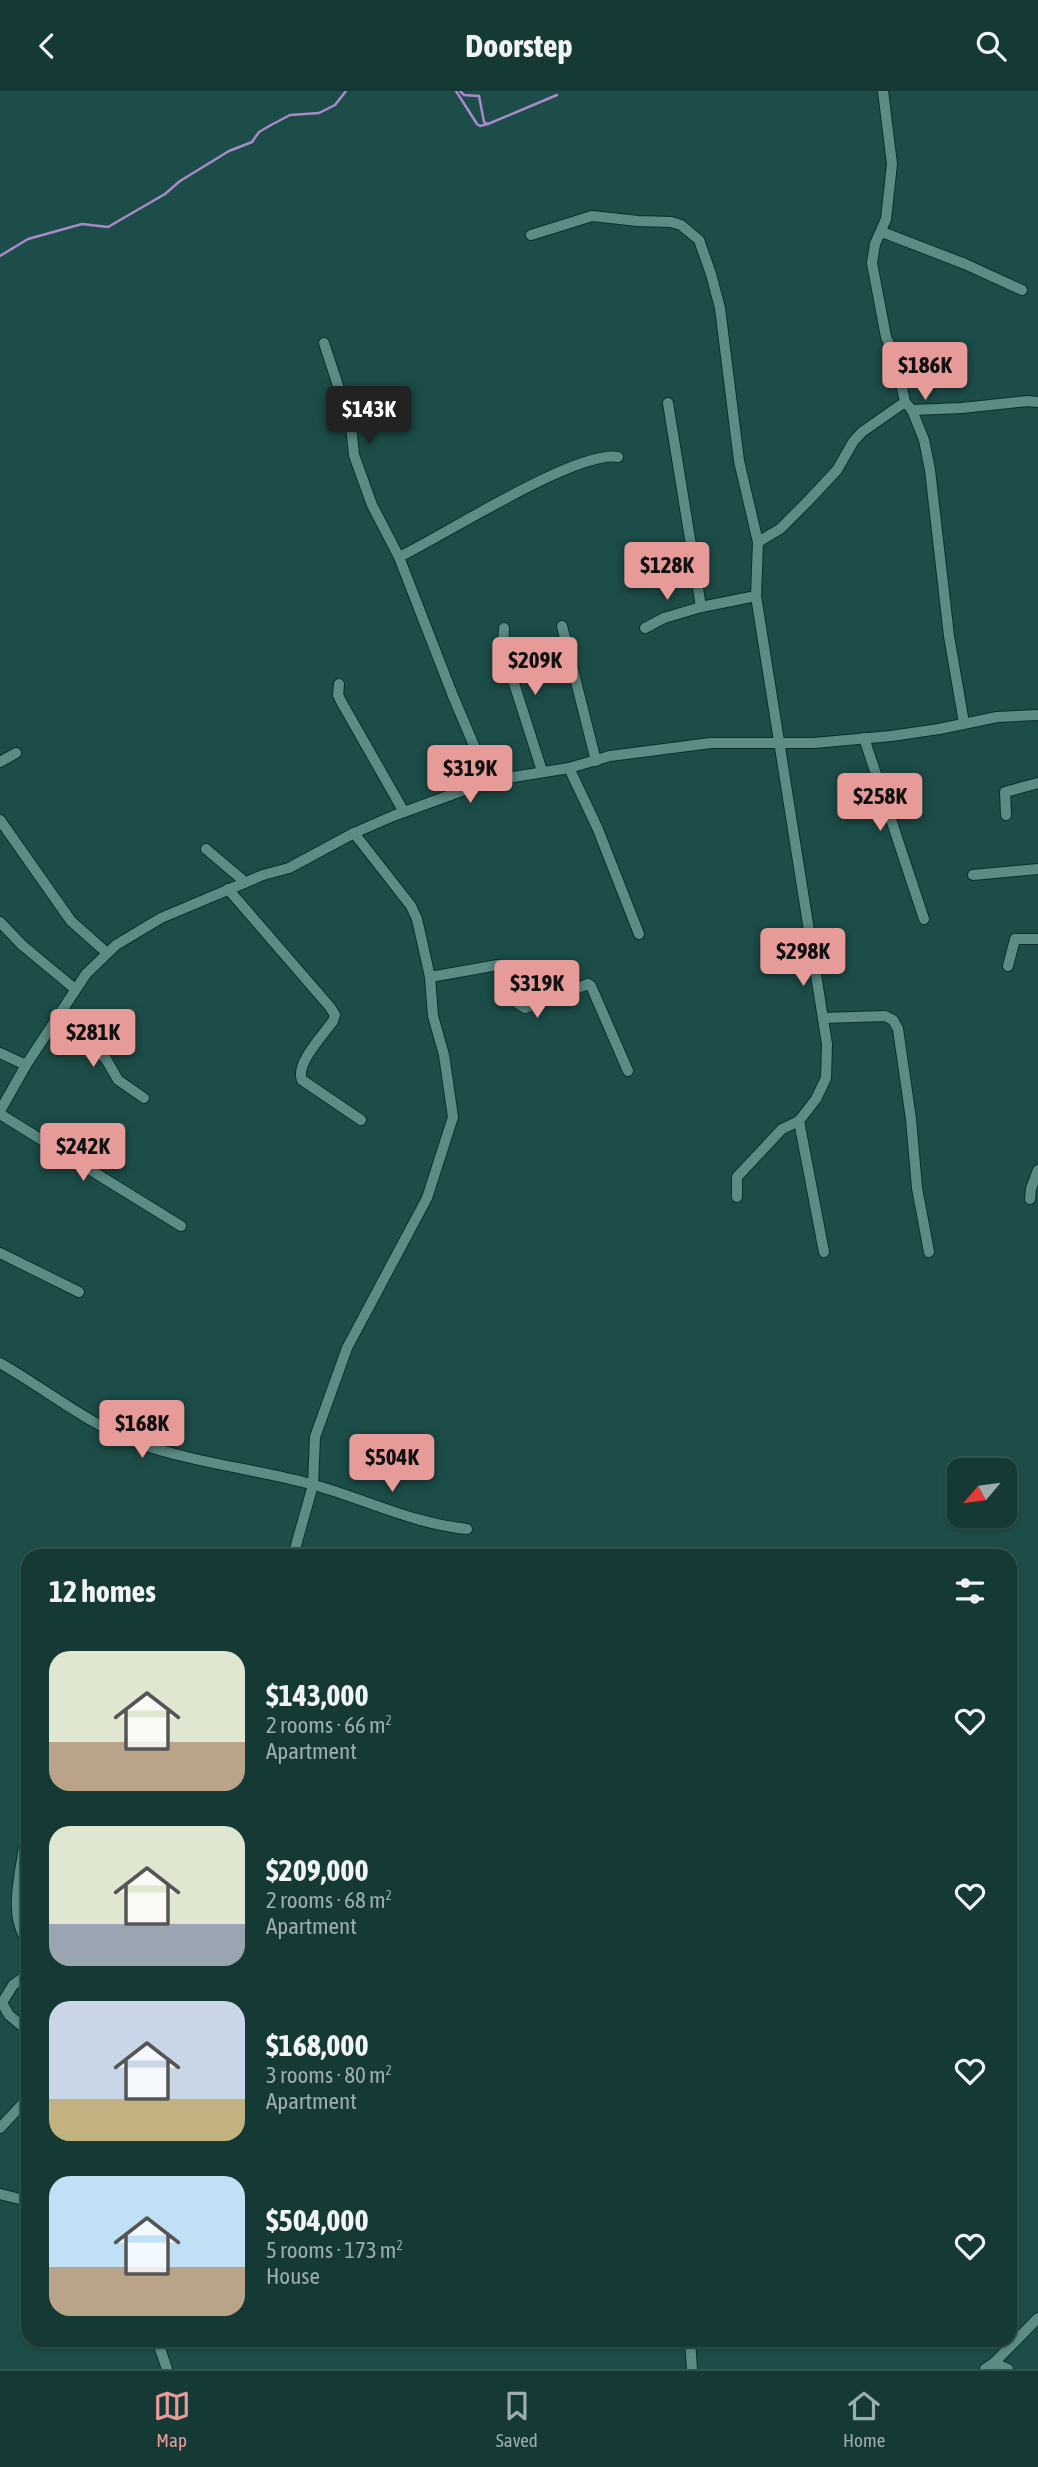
<!DOCTYPE html>
<html lang="en">
<head>
<meta charset="utf-8">
<style>
	:root { --surface:#153a36; --page:#1e413e; --text:#f1f3f6; --muted:#9dadad; --line:#345451; --accent:#e69b98 }
	body { margin:0; font-family:"Asap Condensed",sans-serif; background:var(--page); color:var(--text); height:100vh; display:flex; flex-direction:column; font-size:26px; white-space:nowrap }
	* { box-sizing:border-box; margin:0 }
	p { font-size:23px; color:var(--muted) }
	.icon { flex:none; width:38px; height:38px; fill:none; stroke:currentColor; stroke-width:2; stroke-linecap:round; stroke-linejoin:round }
	.map { position:relative; flex:1; overflow:hidden }
	.details { position:absolute; left:21px; top:1458px; width:996px; height:798px; display:flex; flex-direction:column; background:var(--surface); border-radius:21px; box-shadow:0 2px 5px #0004,0 0 0 2px var(--line) }
	.details>* { flex:none }
	.needle { width:46px; rotate:241deg }
	.tools { position:absolute; left:947px; top:1367px; display:grid; gap:14px }
	.tools a { display:grid; place-items:center; width:70px; height:70px; border-radius:14px; background:var(--surface); box-shadow:0 2px 5px #0004,0 0 0 2px var(--line); font-size:35px }
	.price { position:absolute; translate:-50% -60px; padding:0 16px; border-radius:7px; background:var(--accent); color:#111; font-size:23px; line-height:46px; filter:drop-shadow(0 2px 4px #0008) }
	.price::after { content:''; position:absolute; left:50%; top:42px; width:21px; height:16px; margin-left:-10px; background:inherit; clip-path:polygon(0 0,100% 0,50% 100%) }
	.price.current { background:#222; color:#fff }
	ul { padding:0; list-style:none }
	li { display:flex; align-items:center; gap:21px; height:175px; padding:0 28px }
	li span { display:grid; place-items:center; flex:none; width:196px; height:140px; border-radius:21px; color:#555 }
	li>.icon { margin-inline-start:auto }
	span .icon { width:84px; height:84px; fill:#fffc; stroke-width:1 }
	li b { font-size:30px }
	h2 { display:flex; justify-content:space-between; align-items:center; height:84px; padding:0 28px; font-size:30px }
	header { display:flex; justify-content:space-between; align-items:center; height:91px; padding:0 28px; background:var(--surface); font-size:32px; font-weight:700 }
	.dock { display:flex; justify-content:space-around; align-items:center; height:98px; border-top:2px solid var(--line); background:var(--surface); font-size:19px; color:var(--muted) }
	.dock a { display:grid; justify-items:center; gap:4px }
	.dock .current { color:var(--accent) }
	.map>svg:first-child { display:block }
	.lines { fill:none; stroke-linecap:round; stroke-linejoin:round }
	.stream { stroke:#a88aca; stroke-width:2.5 }
	.minor-casing { stroke:#0b312d; stroke-width:12 }
	.minor { stroke:#5b8c85; stroke-width:10 }
</style>
</head>
<body>
<header><svg class="icon" aria-label="back" viewBox="0 0 24 24"><path d="M15 5l-7 7 7 7"/></svg>Doorstep<svg class="icon" aria-label="search" viewBox="0 0 24 24"><circle cx="10" cy="10" r="6"/><path d="M15 15l6 6"/></svg></header>
<div class="map">
<svg width="1038" height="2278" viewBox="0 0 1038 2278">
	<rect width="100%" height="100%" fill="#1c4d48"/>
	<g class="lines">
		<g class="stream">
			<path d="M456 0 477 33 480 35 488 33"/>
			<path d="M460 0 464 4 479 5 484 31 488 33 557 4"/>
			<path d="M0 165 28 148 82 133 108 136 165 103 180 90 229 60 252 51 259 41 271 34 290 24 319 22 335 14 346 0"/>
		</g>
		<defs>
			<g id="minor">
				<path d="M883 0 892 73 886 128 875 153 872 172 886 246 896 268 905 311 912 319 924 349 930 379 949 545 964 632"/>
				<path d="M882 141 965 173 1022 199"/>
				<path d="M531 144 592 125 638 130 671 131 681 134 699 149 711 183 720 217 739 370 758 451 756 505 827 953 826 987 816 1008 799 1030 782 1038 737 1086V1106"/>
				<path d="M324 252 351 334 354 364 372 414 399 466"/>
				<path d="M668 312 701 516 756 505"/>
				<path d="M912 319 962 317 1027 310 1038 311"/>
				<path d="M758 451 780 438 808 410 837 379 853 351 862 341 905 311"/>
				<path d="M562 535 596 670"/>
				<path d="M504 537 503 558 542 680"/>
				<path d="M645 537 664 527 701 516"/>
				<path d="M339 593 338 604 342 612 404 721"/>
				<path d="M864 647 924 828"/>
				<path d="M0 671 16 662"/>
				<path d="M569 677 597 736 639 843"/>
				<path d="M489 690 453 605 399 466C443 445 576 359 618 366"/>
				<path d="M1006 724 1005 701 1038 692"/>
				<path d="M0 729 71 830 107 862"/>
				<path d="M206 758 245 791"/>
				<path d="M973 784 1038 778"/>
				<path d="M228 798 330 916 335 924 333 930C323 944 295 973 302 989L361 1029"/>
				<path d="M0 831 22 854 75 898"/>
				<path d="M1008 875 1015 848H1038"/>
				<path d="M430 886 498 874 501 876 517 912 525 917 588 893 591 895 628 980"/>
				<path d="M823 927 885 925 893 929 898 938 911 1028 917 1097 929 1161"/>
				<path d="M55 929 98 961 106 968 118 989 144 1007"/>
				<path d="M0 962 26 974"/>
				<path d="M0 1020 26 974 86 883 116 854 161 827 263 784 289 777 354 742 393 725 489 690 569 677 610 665 711 652H814L891 645 939 638 997 626 1038 624"/>
				<path d="M0 1023 181 1135"/>
				<path d="M799 1030 824 1161"/>
				<path d="M1030 1108 1031 1098 1038 1079"/>
				<path d="M0 1162 79 1201"/>
				<path d="M0 1272C44 1297 91 1335 138 1352 195 1372 256 1378 314 1394 365 1408 414 1433 467 1438"/>
				<path d="M293 1465 313 1394 315 1346 347 1257 427 1107 453 1026 444 964 433 925 430 886 417 828 411 815 354 742"/>
				<path d="M24 1756C20 1785 8 1826 28 1851"/>
				<path d="M28 1883 13 1894 2 1912 9 1924 28 1940"/>
				<path d="M0 2037 28 2007"/>
				<path d="M0 2103 28 2110"/>
				<path d="M157 2249 167 2278"/>
				<path d="M690 2249 692 2278"/>
				<path d="M994 2272 1008 2278"/>
				<path d="M985 2278 994 2272 1038 2227"/>
			</g>
		</defs>
		<use href="#minor" class="minor-casing"/>
		<use href="#minor" class="minor"/>
	</g>
</svg>
<div class="tools">
<a><svg class="needle" viewBox="-14 -14 28 28"><path d="M0-13l5 13h-10z" fill="#e53935"/><path d="M0 13l5-13h-10z" fill="#9dadad"/></svg></a>
</div>
<b class="price" style="left:925px;top:311px">$186K</b>
<b class="price current" style="left:369px;top:355px">$143K</b>
<b class="price" style="left:667px;top:511px">$128K</b>
<b class="price" style="left:535px;top:606px">$209K</b>
<b class="price" style="left:470px;top:714px">$319K</b>
<b class="price" style="left:880px;top:742px">$258K</b>
<b class="price" style="left:803px;top:897px">$298K</b>
<b class="price" style="left:537px;top:929px">$319K</b>
<b class="price" style="left:93px;top:978px">$281K</b>
<b class="price" style="left:83px;top:1092px">$242K</b>
<b class="price" style="left:142px;top:1369px">$168K</b>
<b class="price" style="left:392px;top:1403px">$504K</b>
<section class="details">
<h2>12 homes<svg class="icon" aria-label="filters" viewBox="0 0 24 24"><path d="M4 7h16M4 17h16"/><circle cx="9" cy="7" r="2"/><circle cx="15" cy="17" r="2"/></svg></h2>
<ul>
<li><span style="background:linear-gradient(#dfe7d0 65%,#b9a48a 0)"><svg class="icon" aria-label="home" viewBox="0 0 24 24"><path d="M3 11l9-7 9 7M6 9v11h12V9"/></svg></span><div><b>$143,000</b><p>2 rooms · 66 m²</p><p>Apartment</p></div><svg class="icon" aria-label="heart" viewBox="0 0 24 24"><path d="M12 20l-8-8c-3-5 5-10 8-4 3-6 11-1 8 4z"/></svg></li>
<li><span style="background:linear-gradient(#dfe7d0 70%,#9aa5b1 0)"><svg class="icon" aria-label="home" viewBox="0 0 24 24"><path d="M3 11l9-7 9 7M6 9v11h12V9"/></svg></span><div><b>$209,000</b><p>2 rooms · 68 m²</p><p>Apartment</p></div><svg class="icon" aria-label="heart" viewBox="0 0 24 24"><path d="M12 20l-8-8c-3-5 5-10 8-4 3-6 11-1 8 4z"/></svg></li>
<li><span style="background:linear-gradient(#c9d6e8 70%,#c2b280 0)"><svg class="icon" aria-label="home" viewBox="0 0 24 24"><path d="M3 11l9-7 9 7M6 9v11h12V9"/></svg></span><div><b>$168,000</b><p>3 rooms · 80 m²</p><p>Apartment</p></div><svg class="icon" aria-label="heart" viewBox="0 0 24 24"><path d="M12 20l-8-8c-3-5 5-10 8-4 3-6 11-1 8 4z"/></svg></li>
<li><span style="background:linear-gradient(#bfe0f5 65%,#b9a48a 0)"><svg class="icon" aria-label="home" viewBox="0 0 24 24"><path d="M3 11l9-7 9 7M6 9v11h12V9"/></svg></span><div><b>$504,000</b><p>5 rooms · 173 m²</p><p>House</p></div><svg class="icon" aria-label="heart" viewBox="0 0 24 24"><path d="M12 20l-8-8c-3-5 5-10 8-4 3-6 11-1 8 4z"/></svg></li>
</ul>
</section>
</div>
<nav class="dock">
<a class="current"><svg class="icon" aria-label="map" viewBox="0 0 24 24"><path d="M3 6l6-2 6 2 6-2v14l-6 2-6-2-6 2zM9 4v14M15 6v14"/></svg>Map</a>
<a><svg class="icon" aria-label="saved" viewBox="0 0 24 24"><path d="M7 4h10v16l-5-4-5 4z"/></svg>Saved</a>
<a><svg class="icon" aria-label="home" viewBox="0 0 24 24"><path d="M3 11l9-7 9 7M6 9v11h12V9"/></svg>Home</a>
</nav>
</body>
</html>
